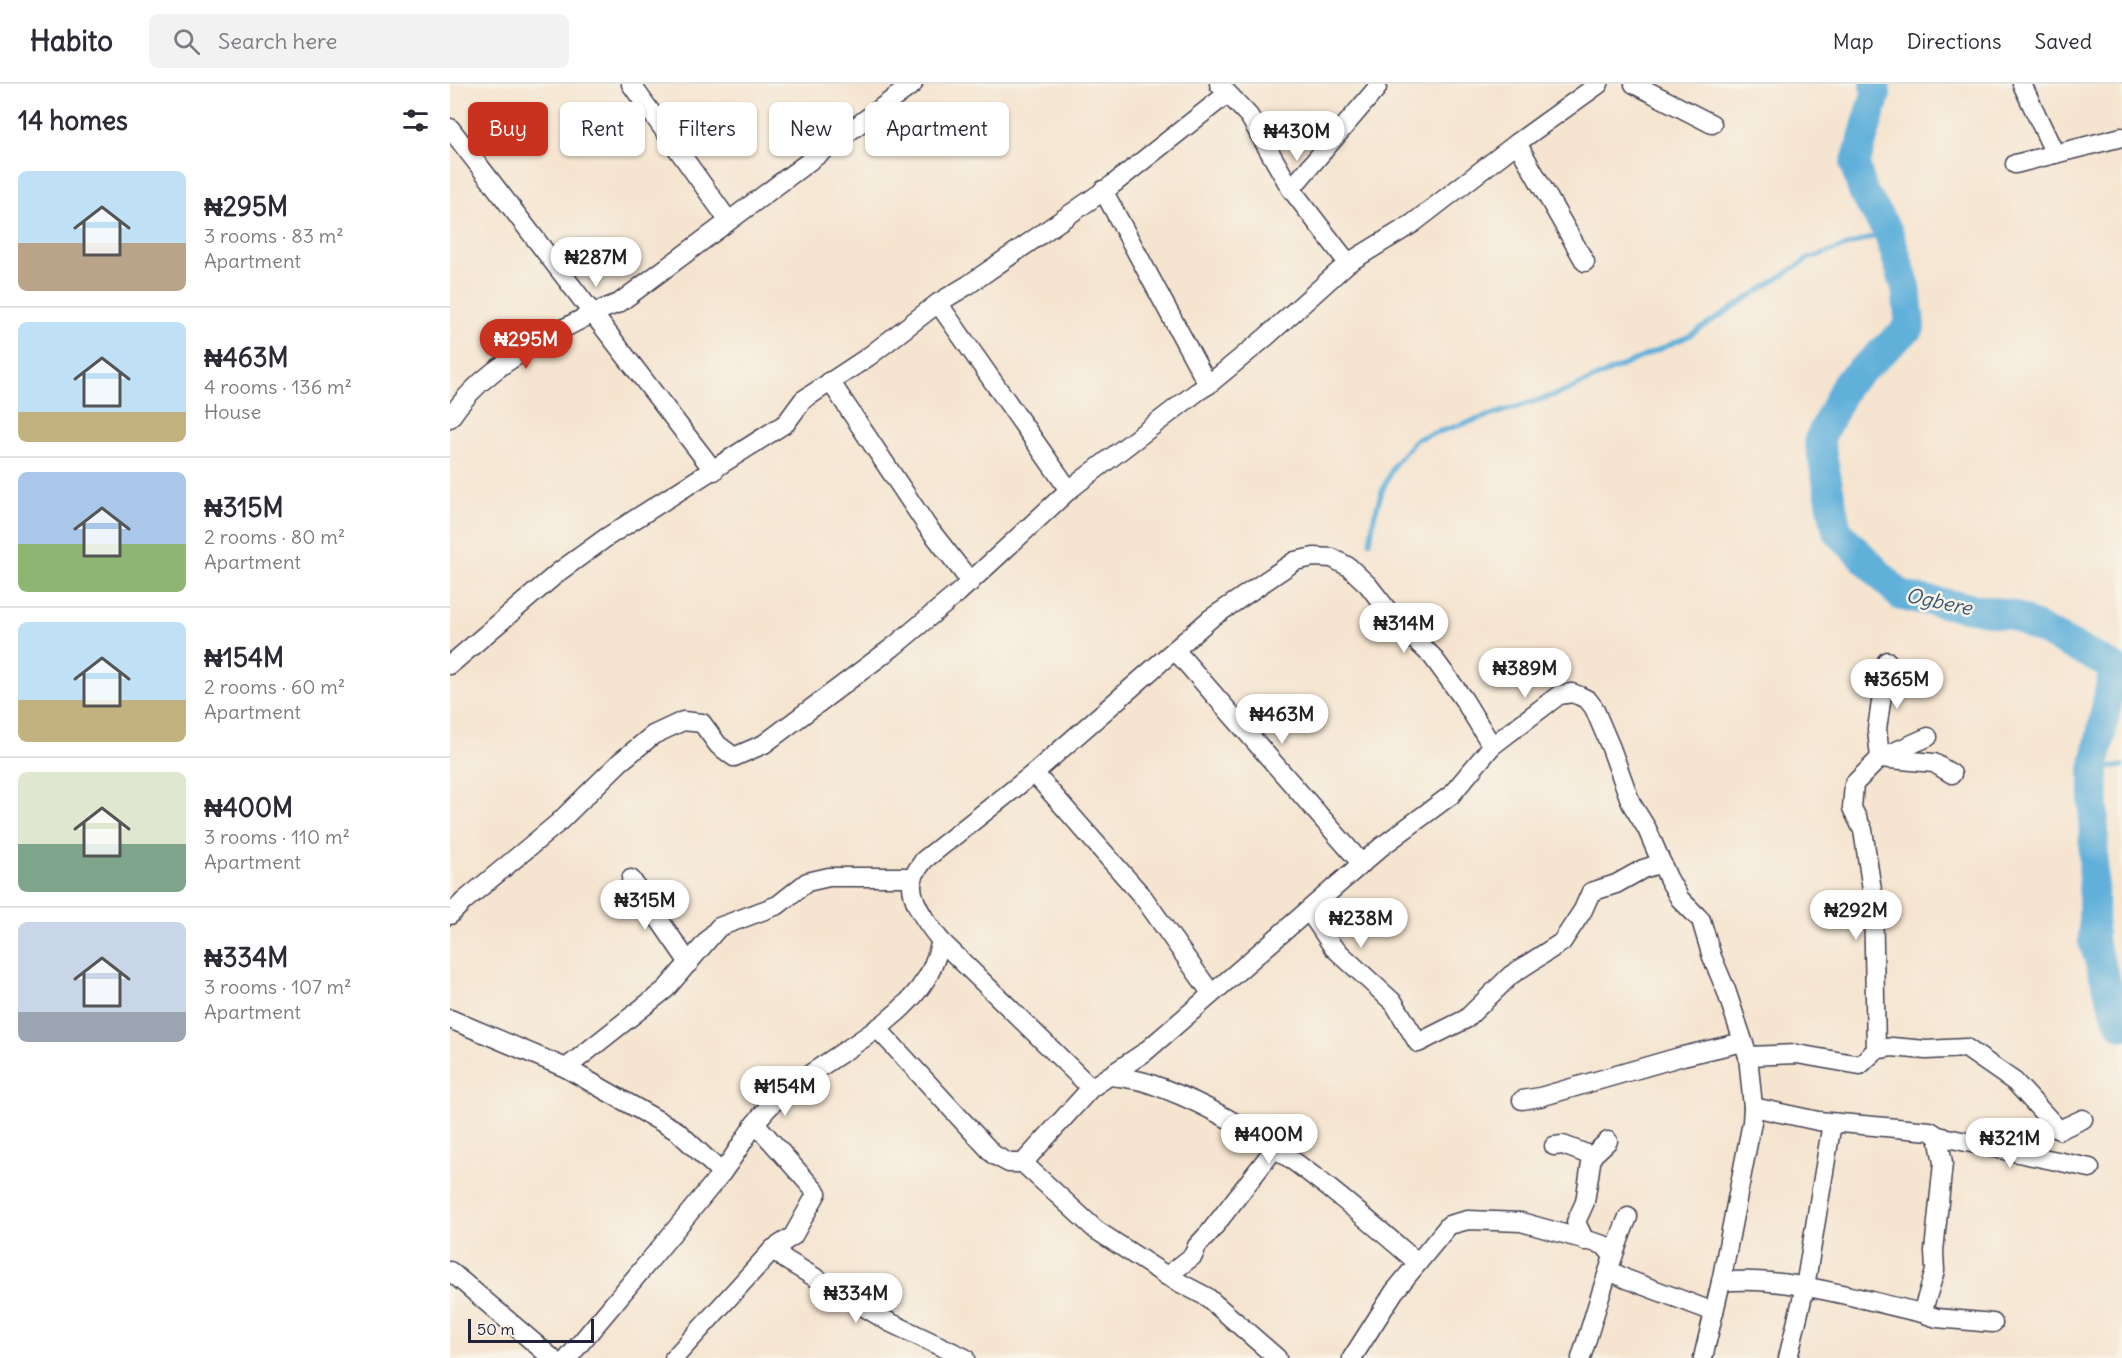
<!DOCTYPE html>
<html lang="en">
<head>
<meta charset="utf-8">
<style>
	:root { --surface:#fff; --page:#f2f2f3; --text:#2b2b33; --muted:#7c7c81; --line:#e1e1e2; --accent:#c8321e }
	body { margin:0; font-family:Delius,sans-serif; background:var(--page); color:var(--text); height:100vh; display:flex; flex-direction:column; font-size:22px; white-space:nowrap }
	* { box-sizing:border-box; margin:0 }
	p { font-size:20px; color:var(--muted) }
	.icon { flex:none; width:33px; height:33px; fill:none; stroke:currentColor; stroke-width:2; stroke-linecap:round; stroke-linejoin:round }
	.map { position:relative; flex:1; overflow:hidden }
	.drawer { display:flex; flex-direction:column; background:var(--surface); width:450px }
	.drawer>* { flex:none }
	.top-card { position:absolute; left:18px; top:18px; width:570px; height:54px; display:flex; gap:12px }
	.scale { position:absolute; left:18px; bottom:15px; width:126px; box-sizing:border-box; padding-left:6px; border:3px solid #22223b; border-top:0; font-size:16px; line-height:21px; white-space:nowrap; color:#22223b; -webkit-text-stroke:4px #f7f3e8; paint-order:stroke }
	.price { position:absolute; translate:-50% -51px; padding:0 14px; border-radius:21px; background:#fff; color:#222; font-size:20px; line-height:39px; filter:drop-shadow(0 2px 3px #0008) }
	.price::after { content:''; position:absolute; left:50%; top:36px; width:18px; height:14px; margin-left:-9px; background:inherit; clip-path:polygon(0 0,100% 0,50% 100%) }
	.price.current { background:var(--accent); color:#fff }
	ul { padding:0; list-style:none }
	li { display:flex; align-items:center; gap:18px; height:150px; padding:0 18px }
	li+li { border-top:2px solid var(--line) }
	li span { display:grid; place-items:center; flex:none; width:168px; height:120px; border-radius:9px; color:#555 }
	li>.icon { margin-inline-start:auto }
	span .icon { width:72px; height:72px; fill:#fffc; stroke-width:1 }
	li b { font-size:26px }
	h2 { display:flex; justify-content:space-between; align-items:center; height:72px; padding:0 18px; font-size:26px }
	.pill { padding:0 21px; border-radius:9px; background:var(--surface); box-shadow:0 2px 4px #0004; font-size:21px; line-height:54px }
	.pill.current { background:var(--accent); color:#fff }
	header { display:flex; align-items:center; gap:36px; box-sizing:border-box; height:84px; padding:0 30px; background:var(--surface); border-bottom:2px solid var(--line) }
	header strong { font-size:28px }
	nav { display:flex; gap:33px; margin-inline-start:auto; font-size:21px }
	.search { width:420px; height:54px; background:var(--page); display:flex; align-items:center; gap:15px; box-sizing:border-box; padding:0 21px; border-radius:9px; color:var(--muted); font-size:22px }
	main { display:flex; flex:1; min-height:0 }
	.map>svg:first-child { display:block }
	.lines { fill:none; stroke-linecap:round; stroke-linejoin:round }
	.stream { stroke:#60b0da; stroke-width:5 }
	.river { stroke:#60b0da; stroke-width:30 }
	.minor-casing { stroke:#423f51; stroke-width:21 }
	.minor { stroke:#fff; stroke-width:18 }
	.labels { text-anchor:middle; dominant-baseline:central; stroke-width:5; stroke-linejoin:round; paint-order:stroke }
	.water-label { font-size:20px; font-style:italic; fill:#385473; stroke:#f7f3e8 }
</style>
</head>
<body>
<header>
<strong>Habito</strong>
<div class="search"><svg class="icon" aria-label="search" viewBox="0 0 24 24"><circle cx="10" cy="10" r="6"/><path d="M15 15l6 6"/></svg>Search here</div>
<nav><a>Map</a><a>Directions</a><a>Saved</a></nav>
</header>
<main>
<section class="drawer">
<h2>14 homes<svg class="icon" aria-label="filters" viewBox="0 0 24 24"><path d="M4 7h16M4 17h16"/><circle cx="9" cy="7" r="2"/><circle cx="15" cy="17" r="2"/></svg></h2>
<ul>
<li><span style="background:linear-gradient(#bfe0f5 60%,#b9a48a 0)"><svg class="icon" aria-label="home" viewBox="0 0 24 24"><path d="M3 11l9-7 9 7M6 9v11h12V9"/></svg></span><div><b>₦295M</b><p>3 rooms · 83 m²</p><p>Apartment</p></div></li>
<li><span style="background:linear-gradient(#bfe0f5 75%,#c2b280 0)"><svg class="icon" aria-label="home" viewBox="0 0 24 24"><path d="M3 11l9-7 9 7M6 9v11h12V9"/></svg></span><div><b>₦463M</b><p>4 rooms · 136 m²</p><p>House</p></div></li>
<li><span style="background:linear-gradient(#a9c7e8 60%,#8fb573 0)"><svg class="icon" aria-label="home" viewBox="0 0 24 24"><path d="M3 11l9-7 9 7M6 9v11h12V9"/></svg></span><div><b>₦315M</b><p>2 rooms · 80 m²</p><p>Apartment</p></div></li>
<li><span style="background:linear-gradient(#bfe0f5 65%,#c2b280 0)"><svg class="icon" aria-label="home" viewBox="0 0 24 24"><path d="M3 11l9-7 9 7M6 9v11h12V9"/></svg></span><div><b>₦154M</b><p>2 rooms · 60 m²</p><p>Apartment</p></div></li>
<li><span style="background:linear-gradient(#dfe7d0 60%,#7fa58c 0)"><svg class="icon" aria-label="home" viewBox="0 0 24 24"><path d="M3 11l9-7 9 7M6 9v11h12V9"/></svg></span><div><b>₦400M</b><p>3 rooms · 110 m²</p><p>Apartment</p></div></li>
<li><span style="background:linear-gradient(#c9d6e8 75%,#9aa5b1 0)"><svg class="icon" aria-label="home" viewBox="0 0 24 24"><path d="M3 11l9-7 9 7M6 9v11h12V9"/></svg></span><div><b>₦334M</b><p>3 rooms · 107 m²</p><p>Apartment</p></div></li>
</ul>
</section>
<div class="map">
<svg width="1672" height="1274" viewBox="0 0 1672 1274">
	<rect width="100%" height="100%" fill="#f7f3e8"/>
	<filter id="ink" filterUnits="userSpaceOnUse"><feTurbulence type="fractalNoise" baseFrequency=".0167" numOctaves="2"/><feDisplacementMap in="SourceGraphic" scale="12" xChannelSelector="R" yChannelSelector="G"/><feConvolveMatrix kernelMatrix="1 2 1 2 8 2 1 2 1" color-interpolation-filters="sRGB"/></filter>
	<filter id="wash" filterUnits="userSpaceOnUse"><feTurbulence type="fractalNoise" baseFrequency=".008" numOctaves="4" result="noise"/><feDisplacementMap in="SourceGraphic" scale="24" xChannelSelector="R" yChannelSelector="G"/><feGaussianBlur stdDeviation="1.35" result="paint"/><feColorMatrix in="noise" values="0 0 0 0 0 0 0 0 0 0 0 0 0 0 0 0 0 1.4 0 .05"/><feComposite in="paint" operator="in"/></filter>
	<g filter="url(#wash)">
		<rect width="100%" height="100%" fill="#f5e4cf"/>
		<g class="lines">
			<g class="stream">
				<path d="M920 458 924 433 932 407 944 381 966 355 1114 308 1239 252 1358 175 1438 148"/>
				<path d="M1644 686 1672 682"/>
			</g>
			<path class="river" d="M1425 0 1426 10 1405 81 1413 108 1438 148 1456 203 1460 243 1396 300 1369 356 1387 447 1451 512 1562 531 1664 583 1644 686 1643 857 1667 932 1672 941"/>
		</g>
	</g>
	<g filter="url(#ink)">
		<g class="lines">
			<defs>
				<g id="minor">
					<path d="M181 0 278 136"/>
					<path d="M769 0 799 32 841 105 898 179"/>
					<path d="M1184 0 1262 40"/>
					<path d="M1572 0 1605 70"/>
					<path d="M0 44 264 387"/>
					<path d="M1067 59 1135 178"/>
					<path d="M1565 80 1672 53"/>
					<path d="M841 105 927 4V0"/>
					<path d="M653 106 758 301 816 253 898 179 962 140 1067 59 1149 0"/>
					<path d="M488 219 619 406"/>
					<path d="M380 297 477 442 513 488 520 499"/>
					<path d="M0 334C26 295 58 276 98 253 122 240 143 228 169 219L463 0"/>
					<path d="M725 566 912 780"/>
					<path d="M1437 577 1427 645 1430 674 1484 679 1502 690"/>
					<path d="M0 581 110 487 157 453 336 339 353 316 418 273 488 219 518 201 662 101 777 10"/>
					<path d="M584 689 693 813 761 909"/>
					<path d="M181 795 239 879"/>
					<path d="M859 827 883 863 944 919 968 959 1016 935 1061 891 1112 858 1133 826 1141 808 1166 800 1193 785 1212 779"/>
					<path d="M0 831 14 817 108 739 170 678 203 651 233 637 252 639 268 661 284 673 314 660 443 563 508 509 619 406 747 308 758 301"/>
					<path d="M491 857 641 1004"/>
					<path d="M0 935 116 984 227 1047 272 1089"/>
					<path d="M427 944 544 1071 559 1079H573L646 1146 717 1192 757 1213 827 1274"/>
					<path d="M1426 966 1423 813 1413 746 1402 724 1404 700 1430 674 1478 653"/>
					<path d="M1298 972 1347 970 1410 981 1426 966 1442 963 1476 966 1516 964 1565 998 1609 1046 1633 1035"/>
					<path d="M116 984 216 905 269 843 328 821 357 798 379 793H463"/>
					<path d="M662 992C674 994 687 995 698 999 803 1034 885 1108 968 1179"/>
					<path d="M1072 1016 1090 1013 1233 972 1293 958"/>
					<path d="M1303 1023 1368 1037 1480 1047 1488 1052 1640 1084"/>
					<path d="M1104 1062 1113 1061 1142 1072"/>
					<path d="M573 1079 641 1004 695 968 931 763 1001 711 1042 662 1109 611 1122 609 1130 612 1138 616 1144 624 1161 664 1181 719 1197 745 1218 794 1230 815 1251 836 1262 873 1276 906 1298 972 1303 1023 1302 1038 1271 1198 1253 1274"/>
					<path d="M1135 1157 1126 1138 1135 1118 1142 1072 1158 1057"/>
					<path d="M323 1165 336 1176 439 1238 515 1274"/>
					<path d="M1159 1186 1176 1195 1264 1228"/>
					<path d="M0 1187 102 1274"/>
					<path d="M717 1192 743 1172 747 1162 760 1148 825 1064"/>
					<path d="M1271 1198C1335 1191 1408 1215 1472 1229L1487 1234 1543 1239"/>
					<path d="M1472 1229 1485 1187 1484 1167 1493 1079 1488 1052"/>
					<path d="M118 1274C169 1213 220 1153 270 1091 289 1068 301 1039 324 1018 368 977 445 946 476 895 484 883 487 870 491 857 479 842 455 812 464 792 466 786 471 781 474 776L584 689 760 535 845 477 864 473 882 474 899 483 918 501 950 542 982 572 1014 616 1042 662"/>
					<path d="M224 1274 323 1165 343 1152 367 1109 305 1039"/>
					<path d="M902 1274 944 1208 999 1141 1018 1136 1071 1138 1154 1161 1162 1171"/>
					<path d="M1131 1274C1146 1227 1159 1178 1178 1133"/>
					<path d="M1338 1274 1355 1203 1382 1039"/>
				</g>
			</defs>
			<use href="#minor" class="minor-casing"/>
			<use href="#minor" class="minor"/>
		</g>
	</g>
	<g class="labels">
		<g class="water-label">
			<text transform="translate(1489 517) rotate(12)">Ogbere</text>
		</g>
	</g>
</svg>
<div class="scale">50 m</div>
<b class="price" style="left:847px;top:78px">₦430M</b>
<b class="price" style="left:146px;top:204px">₦287M</b>
<b class="price current" style="left:76px;top:286px">₦295M</b>
<b class="price" style="left:954px;top:570px">₦314M</b>
<b class="price" style="left:1075px;top:615px">₦389M</b>
<b class="price" style="left:1447px;top:626px">₦365M</b>
<b class="price" style="left:832px;top:661px">₦463M</b>
<b class="price" style="left:195px;top:847px">₦315M</b>
<b class="price" style="left:1406px;top:857px">₦292M</b>
<b class="price" style="left:911px;top:865px">₦238M</b>
<b class="price" style="left:335px;top:1033px">₦154M</b>
<b class="price" style="left:819px;top:1081px">₦400M</b>
<b class="price" style="left:1560px;top:1085px">₦321M</b>
<b class="price" style="left:406px;top:1240px">₦334M</b>
<div class="top-card">
<a class="pill current">Buy</a>
<a class="pill">Rent</a>
<a class="pill">Filters</a>
<a class="pill">New</a>
<a class="pill">Apartment</a>
</div>
</div>
</main>
</body>
</html>
